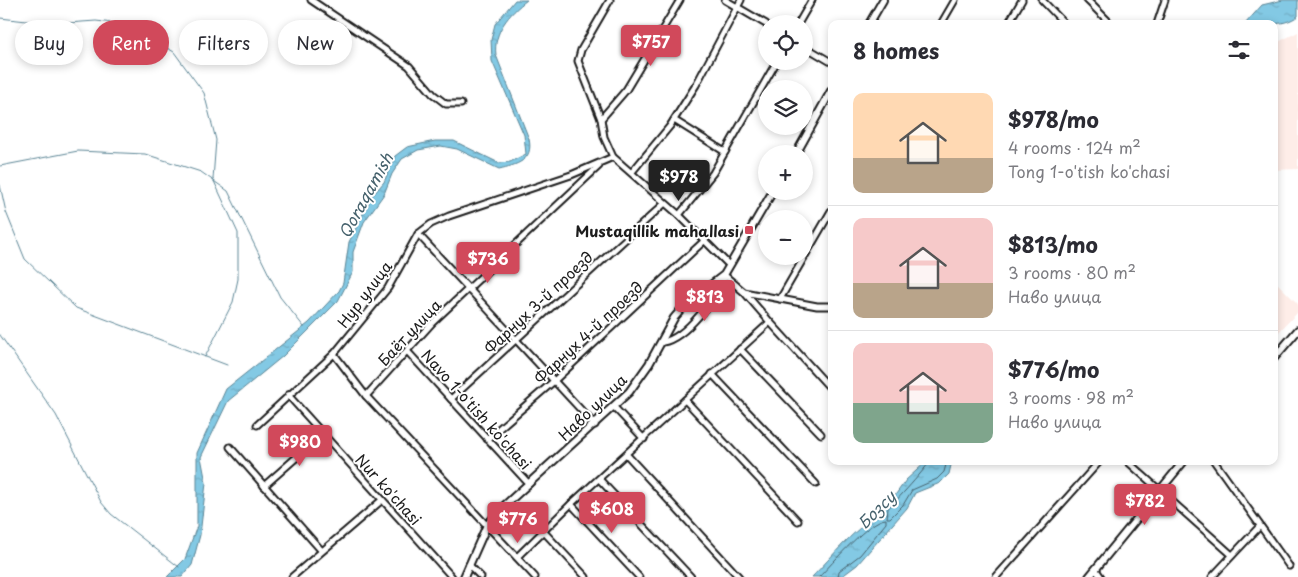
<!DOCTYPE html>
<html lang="en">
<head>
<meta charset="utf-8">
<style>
	:root { --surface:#fff; --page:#f2f2f3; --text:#2b2b33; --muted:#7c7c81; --line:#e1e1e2; --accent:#d1495b }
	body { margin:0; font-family:"Playpen Sans",sans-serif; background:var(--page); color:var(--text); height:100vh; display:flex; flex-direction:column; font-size:19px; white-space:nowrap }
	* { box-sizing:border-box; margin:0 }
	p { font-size:16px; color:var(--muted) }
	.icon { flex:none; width:28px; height:28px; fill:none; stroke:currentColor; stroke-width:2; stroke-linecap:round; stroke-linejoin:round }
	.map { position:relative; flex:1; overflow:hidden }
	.panel { position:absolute; left:828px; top:20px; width:450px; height:445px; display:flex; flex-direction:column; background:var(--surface); border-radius:10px; box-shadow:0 2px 8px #0003 }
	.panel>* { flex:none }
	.top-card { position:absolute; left:15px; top:20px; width:475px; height:45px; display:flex; gap:10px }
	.fabs { position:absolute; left:758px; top:15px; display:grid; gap:10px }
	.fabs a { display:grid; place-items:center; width:55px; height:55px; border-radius:50%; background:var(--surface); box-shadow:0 2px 8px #0003; font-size:25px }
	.price { position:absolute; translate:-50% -42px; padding:0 11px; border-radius:5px; background:var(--accent); color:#fff; font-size:16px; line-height:32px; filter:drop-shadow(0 1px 2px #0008) }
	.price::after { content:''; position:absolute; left:50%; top:30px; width:15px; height:11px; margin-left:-8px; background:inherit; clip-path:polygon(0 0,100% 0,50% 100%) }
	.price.on { background:#222; color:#fff }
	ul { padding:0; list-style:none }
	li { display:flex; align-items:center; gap:15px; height:125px; padding:0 25px }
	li+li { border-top:1px solid var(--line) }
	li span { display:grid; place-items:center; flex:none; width:140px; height:100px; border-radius:10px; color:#555 }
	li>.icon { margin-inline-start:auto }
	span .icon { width:60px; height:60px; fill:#fffc; stroke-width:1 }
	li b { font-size:21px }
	h2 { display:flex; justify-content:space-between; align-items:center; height:60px; padding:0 25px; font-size:21px }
	.tag { padding:0 18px; border-radius:22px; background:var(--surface); box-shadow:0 2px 8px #0003; font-size:18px; line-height:45px }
	.tag.on { background:var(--accent); color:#fff }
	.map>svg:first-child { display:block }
	.built { fill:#feede8 }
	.water { fill:url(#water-ripples); stroke:#5a8494 }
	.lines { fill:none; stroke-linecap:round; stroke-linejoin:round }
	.shore { stroke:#45616c; stroke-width:1 }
	.stream { stroke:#5a8494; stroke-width:1 }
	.minor-casing { stroke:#1c1c1c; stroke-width:9 }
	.tertiary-casing { stroke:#1c1c1c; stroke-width:10 }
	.minor { stroke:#fff; stroke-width:5 }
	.tertiary { stroke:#fff; stroke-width:6 }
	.poi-dot { fill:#d1495b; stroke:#fff; stroke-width:2 }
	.labels { text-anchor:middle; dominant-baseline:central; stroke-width:4; stroke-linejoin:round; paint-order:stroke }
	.poi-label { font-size:15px; font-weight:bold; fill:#1c1c1c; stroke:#fff; text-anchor:end }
	.street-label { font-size:15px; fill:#1c1c1c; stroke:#fff }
	.water-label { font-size:16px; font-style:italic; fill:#45616c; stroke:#fff }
</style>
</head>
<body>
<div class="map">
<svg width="1298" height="577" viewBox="0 0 1298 577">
	<defs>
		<pattern id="water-ripples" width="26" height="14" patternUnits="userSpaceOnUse" patternTransform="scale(1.25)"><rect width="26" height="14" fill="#83c9e4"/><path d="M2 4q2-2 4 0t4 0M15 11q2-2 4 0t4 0" fill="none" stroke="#71acc3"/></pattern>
	</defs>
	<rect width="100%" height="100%" fill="#fff"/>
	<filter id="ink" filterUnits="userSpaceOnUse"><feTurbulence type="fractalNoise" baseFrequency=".02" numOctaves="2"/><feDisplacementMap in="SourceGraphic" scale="10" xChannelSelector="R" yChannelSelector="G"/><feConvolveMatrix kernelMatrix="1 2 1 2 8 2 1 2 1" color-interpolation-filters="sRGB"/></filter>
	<g filter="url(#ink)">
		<g class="built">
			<path d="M1298 32V169L1274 170V44Z"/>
			<path d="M1274 280 1298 304V312L1274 337Z"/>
		</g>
		<g class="water">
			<path d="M515 0H527C509 14 493 32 496 55L529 139C534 161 516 165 499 169L457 149 441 146 418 150 402 159 392 174 384 194 364 222 353 252V272L338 301 283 356 228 401 201 457 206 483 200 535 192 565 182 577H167L185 559 197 526V453L226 389 309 323 339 291 343 283 349 242 372 196 384 182 395 156 407 147 435 141H454L499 163 510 162 526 154 524 135 492 61 491 40 495 24Z"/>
			<path d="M1283 0H1298V16C1283 27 1263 24 1245 24L1262 5Z"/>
			<path d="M927 461H952L949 474 940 483 915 493 907 508 857 565 841 577H812C830 559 859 523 881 514L884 504 891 501 906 480Z"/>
		</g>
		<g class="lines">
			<g class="shore">
				<path d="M930 461C929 465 893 505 888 508L887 518H890L903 505 912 490 937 479 944 472 947 461"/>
				<path d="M819 577C832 564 870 519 886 519V523L860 555 839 571 838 577"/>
			</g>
			<g class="stream">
				<path d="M0 18 53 24 96 21 130 25 174 52 204 93 216 140 213 179 238 233V279L233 302 205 357"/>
				<path d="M0 166 78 151 145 154 201 172 228 191 280 297 304 327"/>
				<path d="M0 185 6 212 25 259 76 308 227 365"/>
				<path d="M0 335 56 415 101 502 111 514 179 567"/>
			</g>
			<defs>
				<g id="minor">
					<path d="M311 0 409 66 433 94 446 104H461"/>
					<path d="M610 0 581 50 578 61 601 119 604 137 613 157 679 215 729 265"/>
					<path d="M725 0 766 24"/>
					<path d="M1042 0 1065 24"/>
					<path d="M1087 0 1111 24"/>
					<path d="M798 24 812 0"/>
					<path d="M941 24 955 0"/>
					<path d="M1008 24 1022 0"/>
					<path d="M1157 24 1165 0"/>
					<path d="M804 46 831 62"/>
					<path d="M601 119 626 90 680 0"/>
					<path d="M674 120 725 152"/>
					<path d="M632 172 670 126 696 85 741 0"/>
					<path d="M679 215 713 173 777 61"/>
					<path d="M418 234 595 425"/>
					<path d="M724 275 744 292 817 306H831"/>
					<path d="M780 299 831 211"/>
					<path d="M770 322 831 389"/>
					<path d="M663 342C686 338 716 297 725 277"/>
					<path d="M740 349 821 434"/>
					<path d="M407 351 529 484"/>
					<path d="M334 354 366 396 535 577"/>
					<path d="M712 374 816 484"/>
					<path d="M288 395 452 577"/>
					<path d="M366 396 432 323 599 166"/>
					<path d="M451 399 665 203"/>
					<path d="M685 400 798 521"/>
					<path d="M614 407 644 439"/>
					<path d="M257 425 334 354 388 288 418 234 431 224 449 216 571 175 613 157"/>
					<path d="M487 439 554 381 704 241"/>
					<path d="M230 447 321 550"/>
					<path d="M627 455 739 577"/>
					<path d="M1127 461 1232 555"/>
					<path d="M1214 461 1289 566"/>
					<path d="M600 480 691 577"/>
					<path d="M264 486 323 434"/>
					<path d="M571 504 639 577"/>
					<path d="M544 532 586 577"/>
					<path d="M517 557 571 504 770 322 744 292"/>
					<path d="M469 565 481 577"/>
					<path d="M1096 570 1101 577"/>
					<path d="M292 577 382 500"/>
					<path d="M996 577 1100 461"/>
					<path d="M1212 577 1259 527"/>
				</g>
				<g id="tertiary">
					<path d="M869 24 883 0"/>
					<path d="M796 154 831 91"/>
					<path d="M1274 358 1298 330"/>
					<path d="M464 577 487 525 504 506 629 392 649 364 674 318 686 304 724 275 773 191"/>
					<path d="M1089 577 1184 461"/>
				</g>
			</defs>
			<use href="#minor" class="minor-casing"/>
			<use href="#tertiary" class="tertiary-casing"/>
			<use href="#minor" class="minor"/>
			<use href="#tertiary" class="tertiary"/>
		</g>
	</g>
	<rect class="poi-dot" x="744" y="225" width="10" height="10" rx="2.5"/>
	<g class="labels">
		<g class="poi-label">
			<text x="739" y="230">Mustaqillik mahallasi</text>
		</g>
		<g class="street-label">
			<text transform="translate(364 294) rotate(-53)">Нур улица</text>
			<text transform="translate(538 302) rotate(-43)">Фарнух 3-й проезд</text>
			<text transform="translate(409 332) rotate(-47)">Баёт улица</text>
			<text transform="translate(588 332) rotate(-43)">Фарнух 4-й проезд</text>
			<text transform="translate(592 407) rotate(-44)">Наво улица</text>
			<text transform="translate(477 409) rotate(48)">Navo 1-o'tish ko'chasi</text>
			<text transform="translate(389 489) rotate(48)">Nur ko'chasi</text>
		</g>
		<g class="water-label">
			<text transform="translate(365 195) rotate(-61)">Qoraqamish</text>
			<text transform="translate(876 509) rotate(-45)">Бозсу</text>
		</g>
	</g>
</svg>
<div class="fabs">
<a><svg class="icon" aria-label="locate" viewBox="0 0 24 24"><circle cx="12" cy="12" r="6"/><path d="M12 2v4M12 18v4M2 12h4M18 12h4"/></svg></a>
<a><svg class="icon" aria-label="layers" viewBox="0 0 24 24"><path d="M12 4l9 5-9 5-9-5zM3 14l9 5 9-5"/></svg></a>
<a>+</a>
<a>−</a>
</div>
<b class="price" style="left:651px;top:67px">$757</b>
<b class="price on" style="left:679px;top:202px">$978</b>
<b class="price" style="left:488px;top:284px">$736</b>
<b class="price" style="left:705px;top:322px">$813</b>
<b class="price" style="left:300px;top:467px">$980</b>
<b class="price" style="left:1145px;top:526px">$782</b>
<b class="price" style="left:612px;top:534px">$608</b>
<b class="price" style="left:518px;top:544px">$776</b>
<div class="top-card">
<a class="tag">Buy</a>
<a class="tag on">Rent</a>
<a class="tag">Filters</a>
<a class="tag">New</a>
</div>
<section class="panel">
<h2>8 homes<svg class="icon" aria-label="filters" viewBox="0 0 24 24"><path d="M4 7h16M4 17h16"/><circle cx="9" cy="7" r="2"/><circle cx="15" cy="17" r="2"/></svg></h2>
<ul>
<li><span style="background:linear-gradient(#ffd9b3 65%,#b9a48a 0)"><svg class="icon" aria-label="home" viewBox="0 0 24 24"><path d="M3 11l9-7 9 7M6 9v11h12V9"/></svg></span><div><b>$978/mo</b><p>4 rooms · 124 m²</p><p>Tong 1-o'tish ko'chasi</p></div></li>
<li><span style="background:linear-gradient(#f6c9c9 65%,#b9a48a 0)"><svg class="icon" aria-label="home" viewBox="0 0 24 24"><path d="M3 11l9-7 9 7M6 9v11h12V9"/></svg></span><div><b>$813/mo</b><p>3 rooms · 80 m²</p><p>Наво улица</p></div></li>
<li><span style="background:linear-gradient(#f6c9c9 60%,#7fa58c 0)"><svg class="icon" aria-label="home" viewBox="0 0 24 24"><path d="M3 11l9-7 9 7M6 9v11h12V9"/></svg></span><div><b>$776/mo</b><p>3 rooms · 98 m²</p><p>Наво улица</p></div></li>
</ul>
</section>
</div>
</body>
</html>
